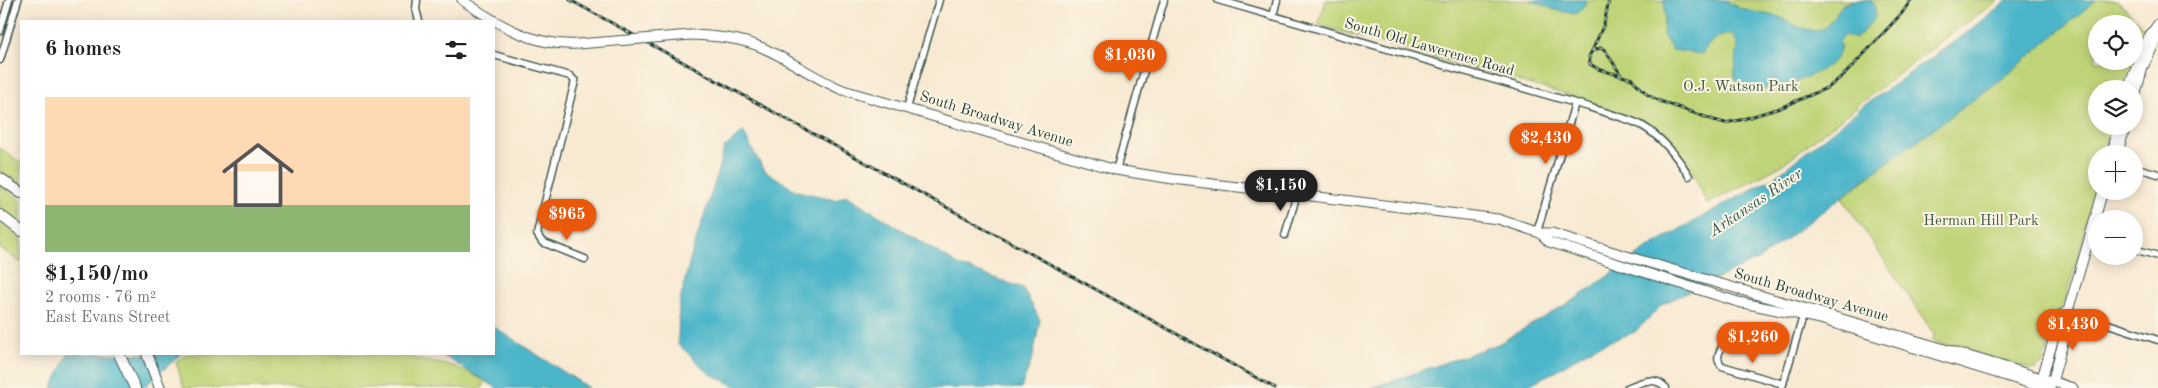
<!DOCTYPE html>
<html lang="en">
<head>
<meta charset="utf-8">
<style>
	:root { --surface:#fff; --page:#f6f6f6; --text:#202124; --muted:#757577; --line:#e0e0e0; --accent:#ea580c }
	body { margin:0; font-family:"Old Standard TT",serif; background:var(--page); color:var(--text); height:100vh; display:flex; flex-direction:column; font-size:19px; white-space:nowrap }
	* { box-sizing:border-box; margin:0 }
	p { font-size:16px; color:var(--muted) }
	.icon { flex:none; width:28px; height:28px; fill:none; stroke:currentColor; stroke-width:2; stroke-linecap:round; stroke-linejoin:round }
	.map { position:relative; flex:1; overflow:hidden }
	.sheet { position:absolute; left:20px; top:20px; width:475px; height:335px; display:flex; flex-direction:column; background:var(--surface); border-radius:0px; box-shadow:0 2px 12px #0003 }
	.sheet>* { flex:none }
	.fabs { position:absolute; left:2088px; top:15px; display:grid; gap:10px }
	.fabs a { display:grid; place-items:center; width:55px; height:55px; border-radius:50%; background:var(--surface); box-shadow:0 2px 12px #0003; font-size:25px }
	.price { position:absolute; translate:-50% -42px; padding:0 11px; border-radius:18px; background:var(--accent); color:#fff; font-size:16px; line-height:32px; filter:drop-shadow(0 1px 2px #0008) }
	.price::after { content:''; position:absolute; left:50%; top:30px; width:15px; height:11px; margin-left:-8px; background:inherit; clip-path:polygon(0 0,100% 0,50% 100%) }
	.price.current { background:#222; color:#fff }
	ul { padding:0; list-style:none }
	li { display:grid; align-content:center; gap:10px; height:265px; padding:0 25px }
	li+li { border-top:1px solid var(--line) }
	li span { display:grid; place-items:center; height:155px; border-radius:0px; color:#555 }
	li>.icon { margin-inline-start:auto }
	span .icon { width:90px; height:90px; fill:#fffc; stroke-width:1 }
	li b { font-size:21px }
	h2 { display:flex; justify-content:space-between; align-items:center; height:60px; padding:0 25px; font-size:21px }
	.map>svg:first-child { display:block }
	.green { fill:#bfd478; stroke:#6f8856; fill-rule:evenodd }
	.water { fill:#4bb5c9; stroke:#35797e }
	.lines { fill:none; stroke-linecap:round; stroke-linejoin:round }
	.minor-casing { stroke:#40574c; stroke-width:9 }
	.major-casing { stroke:#40574c; stroke-width:11 }
	.highway-casing { stroke:#40574c; stroke-width:12 }
	.minor { stroke:#fff; stroke-width:6 }
	.major { stroke:#fff; stroke-width:9 }
	.highway { stroke:#fff; stroke-width:10 }
	.rail-casing { stroke:#1f3d34; stroke-width:3 }
	.rail { stroke:#fcf5e5; stroke-width:1; stroke-dasharray:4; stroke-linecap:butt }
	.major-bridge-casing { stroke:#40574c; stroke-width:11; stroke-linecap:butt }
	.major-bridge { stroke:#fff; stroke-width:9 }
	.labels { text-anchor:middle; dominant-baseline:central; stroke-width:4; stroke-linejoin:round; paint-order:stroke }
	.street-label { font-size:15px; fill:#1f3d34; stroke:#fcf5e5 }
	.park-label { font-size:15px; fill:#3f5b42; stroke:#fcf5e5 }
	.water-label { font-size:16px; font-style:italic; fill:#2a5b59; stroke:#fcf5e5 }
</style>
</head>
<body>
<div class="map">
<svg width="2158" height="388" viewBox="0 0 2158 388">
	<rect width="100%" height="100%" fill="#fcf5e5"/>
	<filter id="ink" filterUnits="userSpaceOnUse"><feTurbulence type="fractalNoise" baseFrequency=".02" numOctaves="2"/><feDisplacementMap in="SourceGraphic" scale="10" xChannelSelector="R" yChannelSelector="G"/><feConvolveMatrix kernelMatrix="1 2 1 2 8 2 1 2 1" color-interpolation-filters="sRGB"/></filter>
	<filter id="wash" filterUnits="userSpaceOnUse"><feTurbulence type="fractalNoise" baseFrequency=".0096" numOctaves="4" result="noise"/><feDisplacementMap in="SourceGraphic" scale="20" xChannelSelector="R" yChannelSelector="G"/><feGaussianBlur stdDeviation="1.12" result="paint"/><feColorMatrix in="noise" values="0 0 0 0 0 0 0 0 0 0 0 0 0 0 0 0 0 1.4 0 .05"/><feComposite in="paint" operator="in"/></filter>
	<g filter="url(#wash)">
		<rect width="100%" height="100%" fill="#f8e9d2"/>
		<g class="green">
			<path d="M1326 0H1999L1949 35 1779 167 1707 204 1693 173 1676 146 1640 121 1571 96 1318 25Z"/>
			<path d="M2096 0H2117L2148 32 2126 89H2096V126H2116L2107 154H2096L2097 191 2065 300 2057 315 2043 363 2034 370 1933 341 1934 334 1842 198ZM2096 24H2134V61H2096Z"/>
			<path d="M0 148 21 163V186L0 172Z"/>
			<path d="M0 185 21 200V226L0 210Z"/>
			<path d="M0 221 21 238V263L0 248Z"/>
			<path d="M186 354H400L424 361 454 366 486 381 482 388H184L176 362Z"/>
		</g>
		<g class="water">
			<path d="M1530 0H1587L1583 8 1575 14 1555 10Z"/>
			<path d="M1663 0H1724L1741 9 1780 17 1799 27 1813 31 1825 28 1843 4 1855 0H1870L1875 5V18L1856 39 1844 35 1839 42 1841 47C1840 51 1838 58 1834 61 1817 77 1770 93 1747 88 1742 87 1738 82 1734 79L1738 45 1733 34C1718 35 1710 41 1702 54L1672 50 1663 35 1665 8Z"/>
			<path d="M2008 0H2096L2006 76 1889 161 1761 258 1663 304 1635 332 1592 348 1554 372 1522 388H1372L1498 344 1575 299 1655 243 1776 176 1862 107 1972 29Z"/>
			<path d="M743 132 764 170 797 191 836 200 846 195 960 266 1023 288 1040 320 1033 357 1021 388H740L710 374 678 344 679 305 690 259 713 188 724 148Z"/>
			<path d="M494 327 589 388H497L440 354H494Z"/>
			<path d="M68 354H181L143 388H52Z"/>
		</g>
	</g>
	<g filter="url(#ink)">
		<g class="lines">
			<defs>
				<g id="minor">
					<path d="M417 0 416 9 419 21"/>
					<path d="M1218 0 1589 107C1605 113 1625 117 1641 125 1662 137 1677 156 1689 176"/>
					<path d="M1273 16 1277 0"/>
					<path d="M0 31 9 0"/>
					<path d="M494 55 570 76 575 81 537 234 542 242 585 259"/>
					<path d="M0 60 18 0"/>
					<path d="M907 108 939 0"/>
					<path d="M2134 167 2158 174"/>
					<path d="M1116 170 1164 0"/>
					<path d="M1537 232 1575 103"/>
					<path d="M1285 235 1297 194"/>
					<path d="M2134 249 2158 256"/>
					<path d="M2068 311 2158 340"/>
					<path d="M1726 342C1720 349 1714 358 1722 366L1783 384"/>
					<path d="M1782 387 1804 313"/>
					<path d="M1627 388C1641 382 1655 375 1666 388"/>
				</g>
				<g id="major">
					<path d="M462 0C497 24 534 47 578 44"/>
					<path d="M691 35C715 36 741 38 763 48 791 60 815 79 843 90L1116 170 1173 179 1498 219 1540 233H1552C1725 288 1900 333 2073 388"/>
					<path d="M2128 89 2145 42 2158 24"/>
					<path d="M2134 100 2143 67 2158 36"/>
					<path d="M2112 154 2118 126"/>
					<path d="M2117 154 2126 126"/>
					<path d="M1540 233 1549 242 1738 302 1820 319 2045 388"/>
					<path d="M2040 384 2061 315 2068 311"/>
					<path d="M2051 386 2069 321 2068 311 2103 191"/>
				</g>
				<g id="highway">
					<path d="M0 178 21 193"/>
					<path d="M0 215 21 231"/>
					<path d="M119 354 135 388"/>
					<path d="M147 354 160 388"/>
				</g>
			</defs>
			<use href="#minor" class="minor-casing"/>
			<use href="#major" class="major-casing"/>
			<use href="#highway" class="highway-casing"/>
			<use href="#minor" class="minor"/>
			<use href="#major" class="major"/>
			<use href="#highway" class="highway"/>
			<defs>
				<g id="rail">
					<path d="M570 0 1275 388"/>
					<path d="M1592 51 1604 24 1609 0"/>
					<path d="M1621 75 1605 50 1600 48 1592 51 1589 56 1590 64 1598 69 1632 79 1648 95 1660 101 1714 120 1725 123 1740 120 1780 108 1829 87 1847 72 1902 13 1911 0"/>
				</g>
			</defs>
			<use href="#rail" class="rail-casing"/>
			<use href="#rail" class="rail"/>
			<defs>
				<path id="major-bridge" d="M578 44 691 35"/>
			</defs>
			<use href="#major-bridge" class="major-bridge-casing"/>
			<use href="#major-bridge" class="major-bridge"/>
		</g>
	</g>
	<g class="labels">
		<g class="street-label">
			<text transform="translate(1429 48) rotate(16)">South Old Lawerence Road</text>
			<text transform="translate(996 120) rotate(17)">South Broadway Avenue</text>
			<text transform="translate(1811 296) rotate(16)">South Broadway Avenue</text>
		</g>
		<g class="park-label">
			<text x="1741" y="87">O.J. Watson Park</text>
			<text x="1981" y="221">Herman Hill Park</text>
		</g>
		<g class="water-label">
			<text transform="translate(1756 203) rotate(-34)">Arkansas River</text>
		</g>
	</g>
</svg>
<div class="fabs">
<a><svg class="icon" aria-label="locate" viewBox="0 0 24 24"><circle cx="12" cy="12" r="6"/><path d="M12 2v4M12 18v4M2 12h4M18 12h4"/></svg></a>
<a><svg class="icon" aria-label="layers" viewBox="0 0 24 24"><path d="M12 4l9 5-9 5-9-5zM3 14l9 5 9-5"/></svg></a>
<a>+</a>
<a>−</a>
</div>
<b class="price" style="left:1130px;top:82px">$1,030</b>
<b class="price" style="left:1546px;top:165px">$2,430</b>
<b class="price current" style="left:1281px;top:212px">$1,150</b>
<b class="price" style="left:567px;top:241px">$965</b>
<b class="price" style="left:2073px;top:351px">$1,430</b>
<b class="price" style="left:1753px;top:364px">$1,260</b>
<section class="sheet">
<h2>6 homes<svg class="icon" aria-label="filters" viewBox="0 0 24 24"><path d="M4 7h16M4 17h16"/><circle cx="9" cy="7" r="2"/><circle cx="15" cy="17" r="2"/></svg></h2>
<ul>
<li><span style="background:linear-gradient(#ffd9b3 70%,#8fb573 0)"><svg class="icon" aria-label="home" viewBox="0 0 24 24"><path d="M3 11l9-7 9 7M6 9v11h12V9"/></svg></span><div><b>$1,150/mo</b><p>2 rooms · 76 m²</p><p>East Evans Street</p></div></li>
</ul>
</section>
</div>
</body>
</html>
